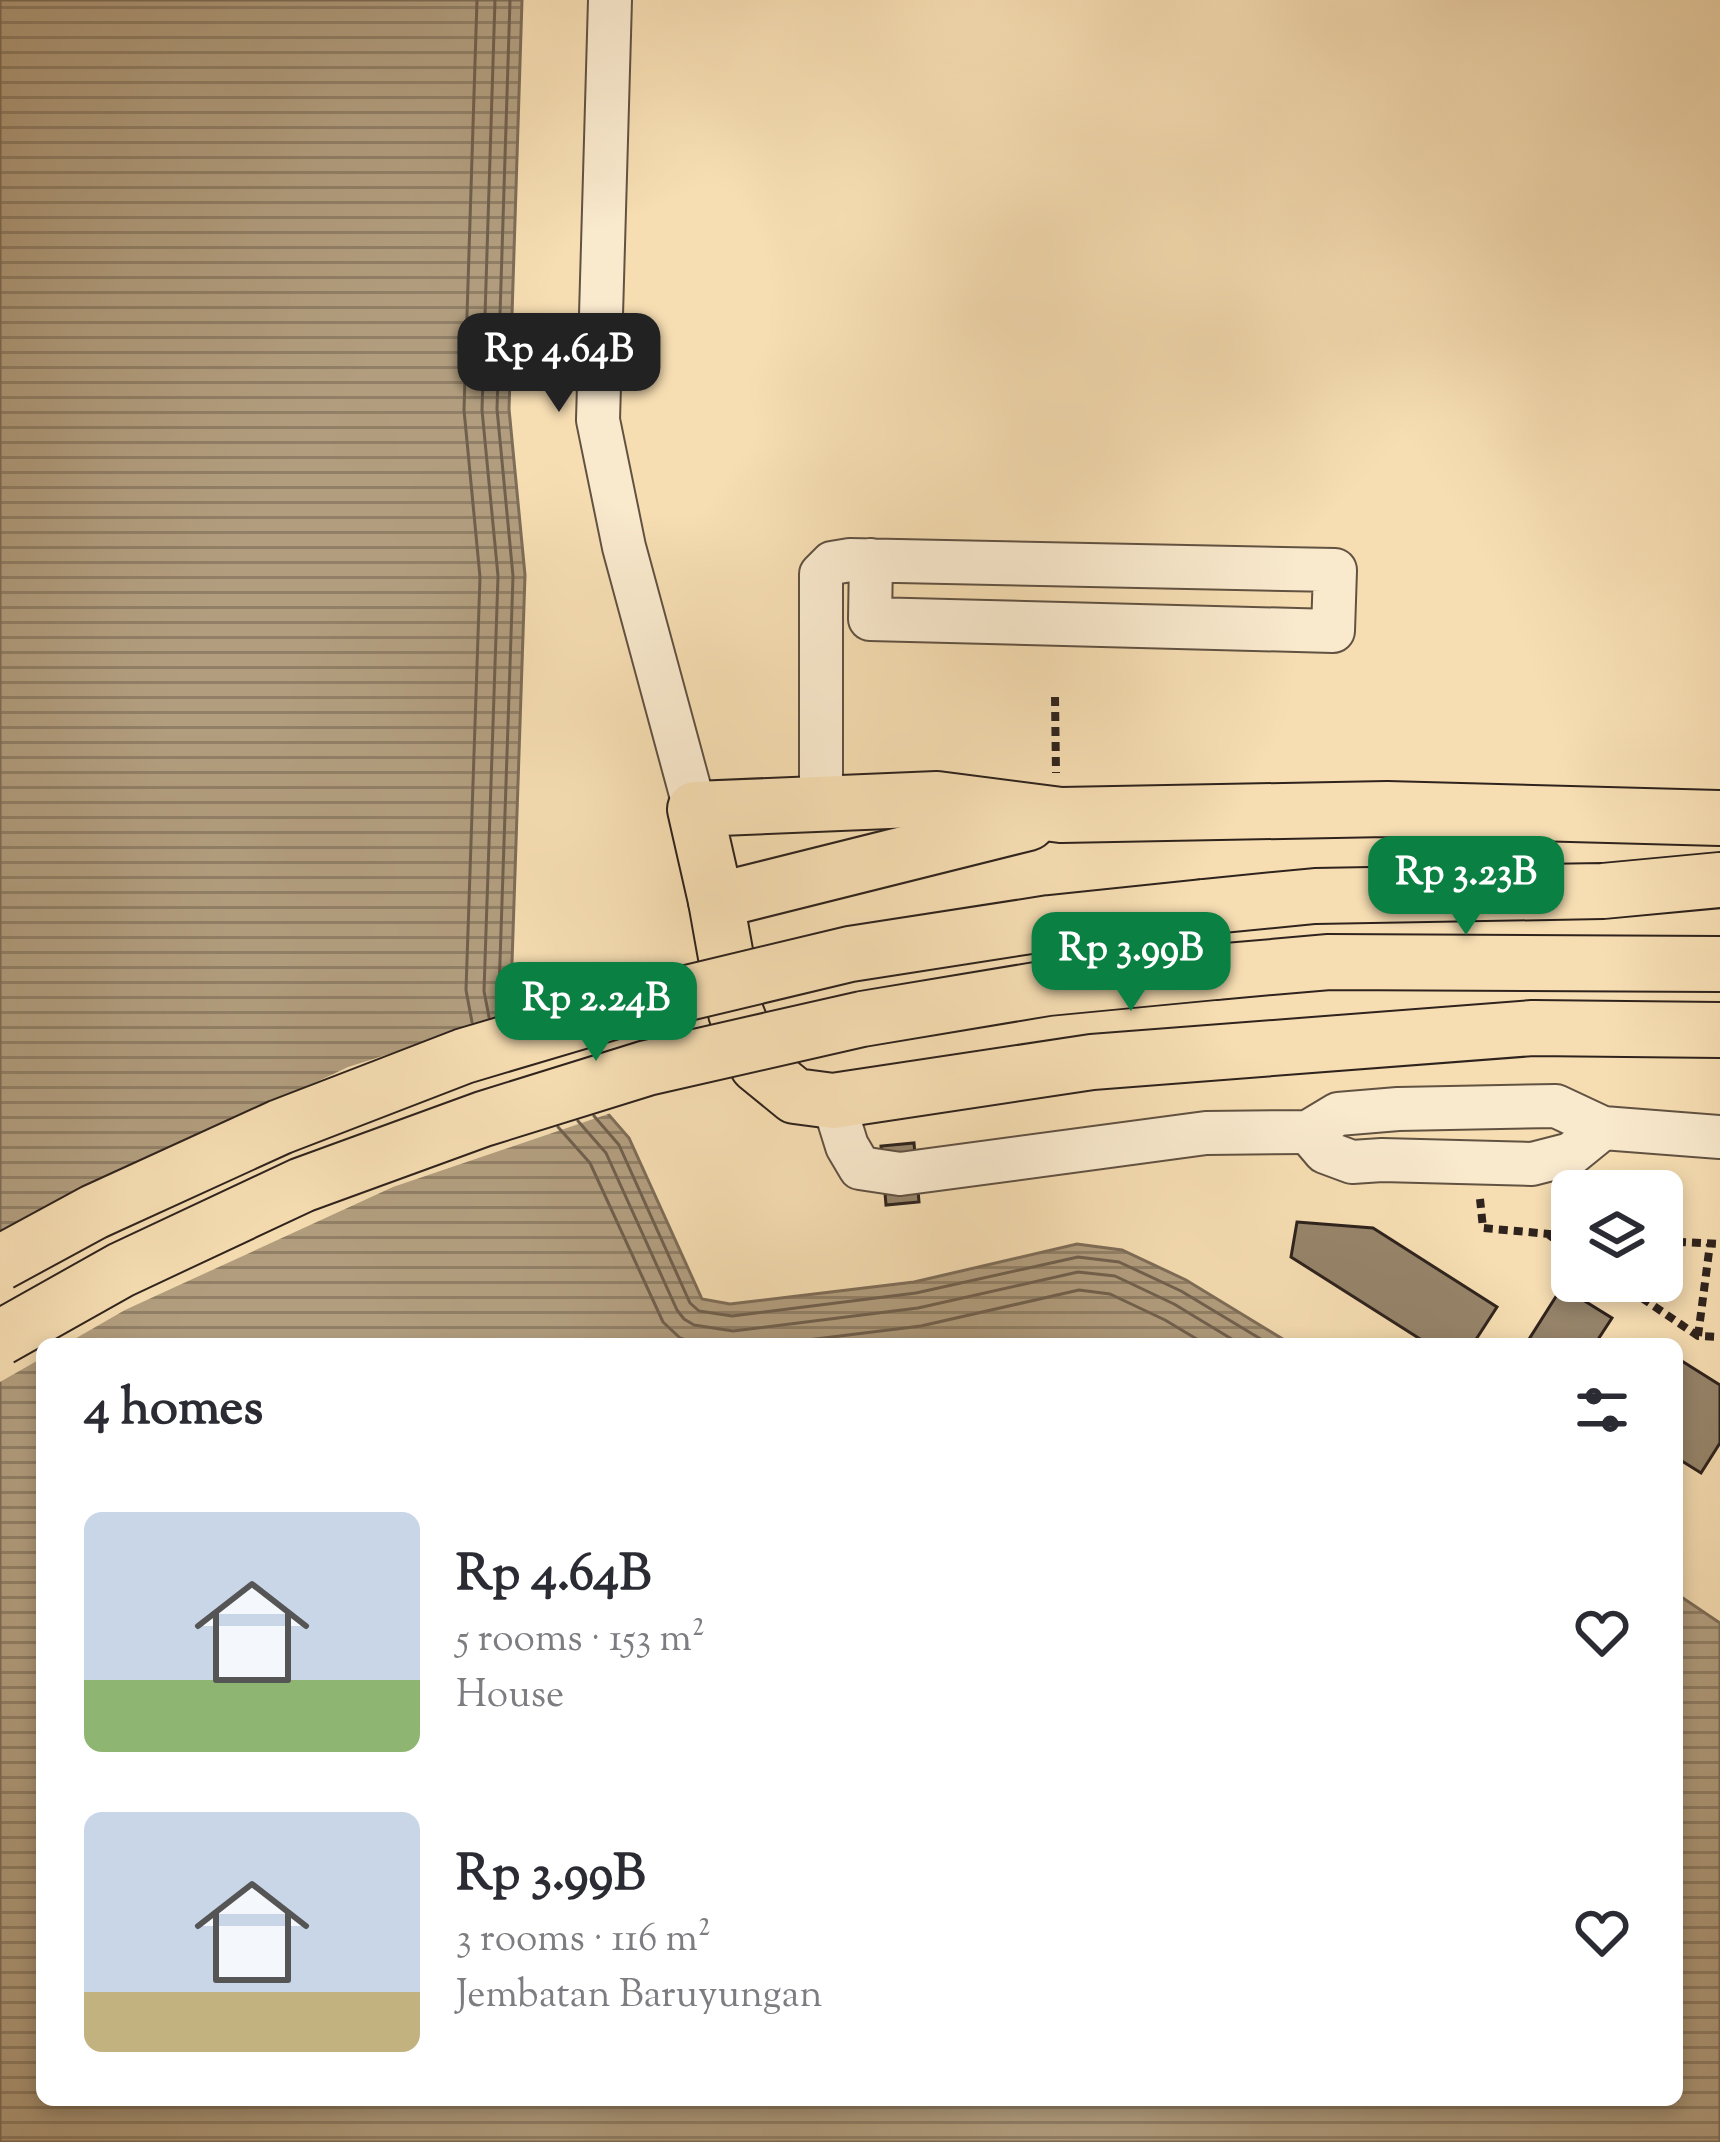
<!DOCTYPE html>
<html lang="en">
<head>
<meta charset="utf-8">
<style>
	:root { --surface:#fff; --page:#f7f7f7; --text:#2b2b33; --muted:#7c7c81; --accent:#0b8043 }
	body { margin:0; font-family:"Sorts Mill Goudy",serif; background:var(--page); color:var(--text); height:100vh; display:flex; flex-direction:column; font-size:45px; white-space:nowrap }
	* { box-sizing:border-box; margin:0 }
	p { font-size:39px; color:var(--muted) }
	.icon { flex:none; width:66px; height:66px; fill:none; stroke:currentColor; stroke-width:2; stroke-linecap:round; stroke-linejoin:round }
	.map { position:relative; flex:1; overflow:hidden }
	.drawer { position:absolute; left:36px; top:1338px; width:1647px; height:768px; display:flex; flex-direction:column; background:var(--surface); border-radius:18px; box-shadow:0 6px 18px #0003 }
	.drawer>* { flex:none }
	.tools { position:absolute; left:1551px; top:1170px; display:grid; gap:24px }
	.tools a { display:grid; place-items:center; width:132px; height:132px; border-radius:18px; background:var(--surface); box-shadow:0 6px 18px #0003; font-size:60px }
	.price { position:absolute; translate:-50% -102px; padding:0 27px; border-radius:24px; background:var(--accent); color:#fff; font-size:39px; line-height:78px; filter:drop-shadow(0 3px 6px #0008) }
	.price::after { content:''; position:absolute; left:50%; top:72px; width:36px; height:27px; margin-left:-18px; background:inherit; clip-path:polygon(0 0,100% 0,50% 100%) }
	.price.current { background:#222; color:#fff }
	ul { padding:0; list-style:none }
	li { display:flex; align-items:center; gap:36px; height:300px; padding:0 48px }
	li span { display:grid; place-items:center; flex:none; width:336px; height:240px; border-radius:18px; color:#555 }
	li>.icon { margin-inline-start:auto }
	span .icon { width:144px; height:144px; fill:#fffc; stroke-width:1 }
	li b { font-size:51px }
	h2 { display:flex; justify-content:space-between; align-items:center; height:144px; padding:0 48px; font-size:51px }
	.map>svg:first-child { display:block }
	.water { fill:url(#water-rules); stroke:#7e6d58; stroke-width:3 }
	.pier { fill:#f6ddb2 }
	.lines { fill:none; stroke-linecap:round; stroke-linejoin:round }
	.shore { stroke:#70604e; stroke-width:3 }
	.building { fill:#96846a; stroke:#2f231d; stroke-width:3 }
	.minor-casing { stroke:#615242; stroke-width:46 }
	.major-casing { stroke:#2f231d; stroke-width:58 }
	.path { stroke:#2f231d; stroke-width:8; stroke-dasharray:9 6; stroke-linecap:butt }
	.minor { stroke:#f9e9cd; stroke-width:42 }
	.major { stroke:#f6ddb2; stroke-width:54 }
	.major-bridge-casing { stroke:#2f231d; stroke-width:58; stroke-linecap:butt }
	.major-bridge { stroke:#f6ddb2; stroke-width:54 }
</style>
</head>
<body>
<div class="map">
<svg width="1720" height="2142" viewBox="0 0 1720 2142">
	<defs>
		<pattern id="water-rules" width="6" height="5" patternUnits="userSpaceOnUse" patternTransform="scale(3)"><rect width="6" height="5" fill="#b29e7f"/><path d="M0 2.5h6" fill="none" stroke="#918067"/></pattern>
	</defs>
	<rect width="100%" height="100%" fill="#f6ddb2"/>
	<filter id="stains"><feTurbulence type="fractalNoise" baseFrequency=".00167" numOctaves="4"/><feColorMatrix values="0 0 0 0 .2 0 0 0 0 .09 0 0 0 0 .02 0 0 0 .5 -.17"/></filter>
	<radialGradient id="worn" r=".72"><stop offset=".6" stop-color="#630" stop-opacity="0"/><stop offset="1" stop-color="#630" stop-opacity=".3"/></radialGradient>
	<path class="water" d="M0 0H522L509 409 525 575 511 992 519 1031 596 1100 629 1138 702 1299 730 1304 914 1282 1077 1244 1122 1250 1186 1280 1291 1344H42V2100H1677V1594L1720 1623V2142H0Z"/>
	<path class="pier" d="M521 1012 525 1028 600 1096 614 1112 393 1187 125 1310 66 1344H42V1358L0 1382V1241L91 1189 348 1067Z"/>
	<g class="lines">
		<g class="shore">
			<path d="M503 1013 499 991 513 576 497 409 510 0"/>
			<path d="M489 1017 484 991 498 576 482 410 495 0"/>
			<path d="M472 1022 466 990 480 577 464 410 477 0"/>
			<path d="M594 1116 619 1145 690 1303 699 1311 732 1316 916 1293 1078 1257 1119 1262 1181 1291 1269 1344"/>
			<path d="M578 1121 606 1153 677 1310 684 1319 694 1325 733 1331 918 1308 1078 1272 1115 1276 1174 1304 1240 1344"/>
			<path d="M558 1127 590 1163 663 1322 680 1338 698 1344"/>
			<path d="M775 1344 921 1326 1079 1290 1110 1294 1165 1320 1205 1344"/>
		</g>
	</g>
	<g class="building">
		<path d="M914 1143 919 1202 886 1205 881 1146Z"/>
		<path d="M1297 1222 1373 1228 1497 1307 1473 1344H1428L1291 1257Z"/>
		<path d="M1562 1287 1612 1318 1595 1344H1526Z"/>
		<path d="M1677 1358 1720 1385V1443L1701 1473 1677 1458Z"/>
	</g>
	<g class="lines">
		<defs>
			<g id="minor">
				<path d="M610 0 598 420 624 547 695 809"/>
				<path d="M821 804V574L832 563 850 560 1335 570 1333 631 870 619 871 560"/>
				<path d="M833 1101 847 1146 860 1168 900 1174 1206 1133 1308 1132 1338 1114 1398 1109 1556 1106 1603 1128 1720 1137"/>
				<path d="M1308 1132 1325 1152 1352 1162 1382 1160 1532 1164 1571 1154 1603 1128"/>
			</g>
			<g id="major">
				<path d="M1720 818 1387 809 1061 815 937 799 695 809 716 901 736 1013 757 1065 795 1096 833 1101 1092 1062 1533 1028 1720 1030"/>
				<path d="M716 901 1028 823"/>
				<path d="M1203 907 1315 896 1603 891 1720 880"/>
				<path d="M1215 972 1329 962 1720 964"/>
			</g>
		</defs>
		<use href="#minor" class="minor-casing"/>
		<use href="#major" class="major-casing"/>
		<g class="path">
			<path d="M1055 697 1056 773"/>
			<path d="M1480 1199 1483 1228 1572 1236"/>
			<path d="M1549 1235 1572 1251"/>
			<path d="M1662 1241 1720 1244"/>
			<path d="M1617 1281 1698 1336 1720 1337"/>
			<path d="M1698 1336 1710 1244"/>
		</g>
		<use href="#minor" class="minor"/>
		<use href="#major" class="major"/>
		<defs>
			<g id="major-bridge">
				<path d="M0 1263 94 1212 280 1127 464 1056 629 1007 850 954 1050 923 1203 907"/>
				<path d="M0 1338 121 1270 302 1185 483 1119 647 1068 862 1019 1048 988 1215 972"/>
			</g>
		</defs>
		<use href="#major-bridge" class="major-bridge-casing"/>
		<use href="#major-bridge" class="major-bridge"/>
	</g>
	<rect width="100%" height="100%" filter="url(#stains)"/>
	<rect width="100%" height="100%" fill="url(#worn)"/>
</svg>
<div class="tools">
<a><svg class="icon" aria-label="layers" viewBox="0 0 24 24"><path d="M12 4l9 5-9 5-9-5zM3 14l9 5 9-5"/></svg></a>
</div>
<b class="price current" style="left:559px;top:415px">Rp 4.64B</b>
<b class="price" style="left:1466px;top:938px">Rp 3.23B</b>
<b class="price" style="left:1131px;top:1014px">Rp 3.99B</b>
<b class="price" style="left:596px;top:1064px">Rp 2.24B</b>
<section class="drawer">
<h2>4 homes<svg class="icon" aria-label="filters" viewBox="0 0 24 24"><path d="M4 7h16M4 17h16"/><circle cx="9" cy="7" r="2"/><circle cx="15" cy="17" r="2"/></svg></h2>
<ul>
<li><span style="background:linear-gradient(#c9d6e8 70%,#8fb573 0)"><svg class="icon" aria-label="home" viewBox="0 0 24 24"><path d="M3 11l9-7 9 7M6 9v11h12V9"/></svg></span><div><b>Rp 4.64B</b><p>5 rooms · 153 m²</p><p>House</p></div><svg class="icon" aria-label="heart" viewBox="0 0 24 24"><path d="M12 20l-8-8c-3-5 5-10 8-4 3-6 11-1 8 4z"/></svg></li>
<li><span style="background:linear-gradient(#c9d6e8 75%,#c2b280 0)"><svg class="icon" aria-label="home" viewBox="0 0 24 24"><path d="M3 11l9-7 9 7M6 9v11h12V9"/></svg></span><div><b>Rp 3.99B</b><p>3 rooms · 116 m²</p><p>Jembatan Baruyungan</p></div><svg class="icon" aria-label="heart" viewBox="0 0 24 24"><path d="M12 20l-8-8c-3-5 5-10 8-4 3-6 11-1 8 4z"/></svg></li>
</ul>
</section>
</div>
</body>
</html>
